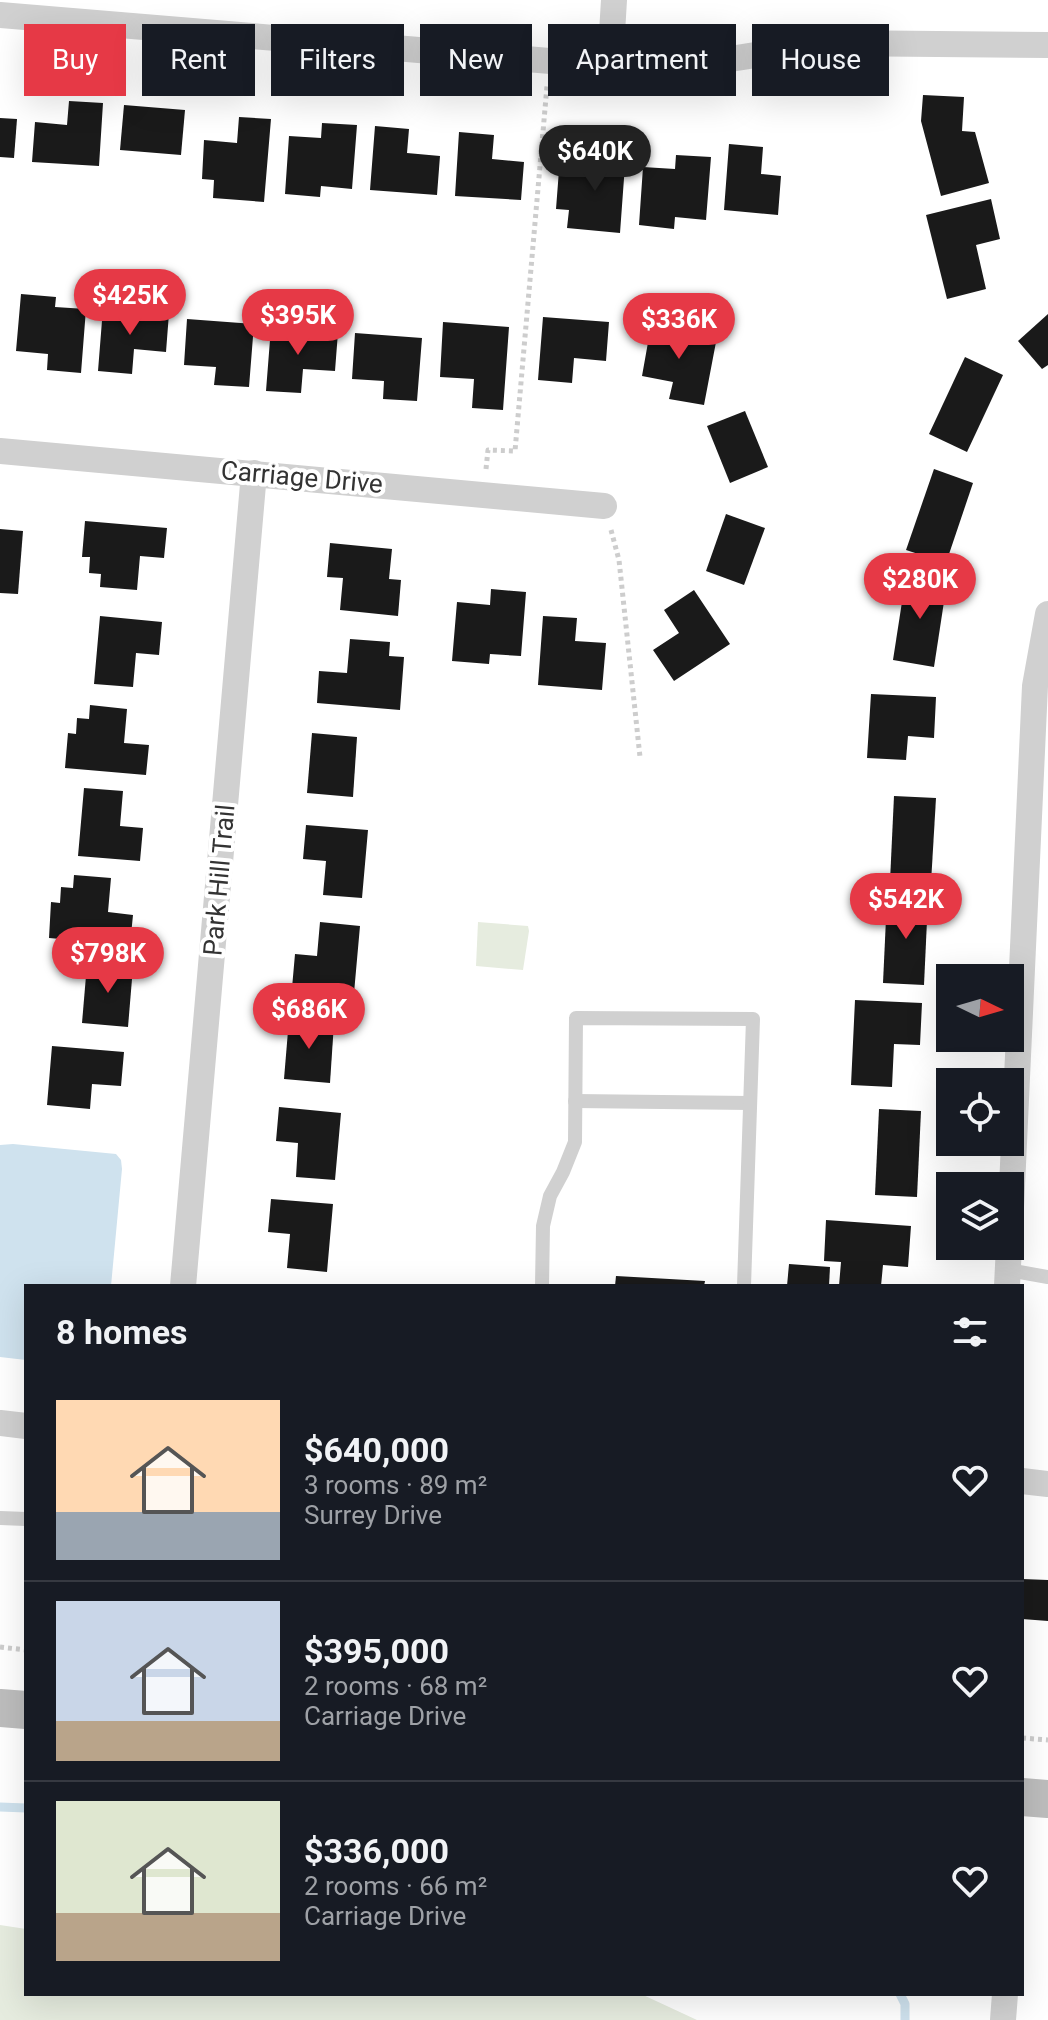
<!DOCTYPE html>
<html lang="en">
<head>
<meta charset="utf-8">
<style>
	:root { --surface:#171b24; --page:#242831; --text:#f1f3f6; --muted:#9ea1a6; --line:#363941; --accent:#e63946 }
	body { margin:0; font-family:Roboto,sans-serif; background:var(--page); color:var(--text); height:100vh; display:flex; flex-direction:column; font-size:30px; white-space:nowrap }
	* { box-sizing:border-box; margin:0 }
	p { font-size:26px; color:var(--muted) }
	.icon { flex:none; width:44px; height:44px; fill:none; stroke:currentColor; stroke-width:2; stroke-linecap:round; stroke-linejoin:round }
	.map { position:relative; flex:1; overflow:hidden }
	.drawer { position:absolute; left:24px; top:1284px; width:1000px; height:712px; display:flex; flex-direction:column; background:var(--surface); border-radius:0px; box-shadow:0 8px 32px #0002 }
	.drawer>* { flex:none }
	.guide { position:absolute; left:24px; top:24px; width:1000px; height:72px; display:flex; gap:16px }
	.needle { width:52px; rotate:95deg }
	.controls { position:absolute; left:936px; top:964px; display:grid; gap:16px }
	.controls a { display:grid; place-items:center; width:88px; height:88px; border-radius:0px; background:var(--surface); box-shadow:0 8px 32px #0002; font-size:40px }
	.price { position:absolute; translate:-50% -68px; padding:0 18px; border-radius:28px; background:var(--accent); color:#fff; font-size:26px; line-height:52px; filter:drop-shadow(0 2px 4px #0008) }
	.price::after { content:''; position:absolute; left:50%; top:48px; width:24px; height:18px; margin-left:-12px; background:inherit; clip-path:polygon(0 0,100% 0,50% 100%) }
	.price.current { background:#222; color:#fff }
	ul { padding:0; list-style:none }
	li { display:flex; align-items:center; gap:24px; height:200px; padding:0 32px }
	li+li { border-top:2px solid var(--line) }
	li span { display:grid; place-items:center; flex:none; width:224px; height:160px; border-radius:0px; color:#555 }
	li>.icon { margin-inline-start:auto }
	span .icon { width:96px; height:96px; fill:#fffc; stroke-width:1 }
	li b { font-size:34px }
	h2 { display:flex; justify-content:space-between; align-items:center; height:96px; padding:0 32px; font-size:34px }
	.pill { padding:0 28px; border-radius:0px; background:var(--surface); box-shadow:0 8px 32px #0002; font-size:28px; line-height:72px }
	.pill.current { background:var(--accent); color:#fff }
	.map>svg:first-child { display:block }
	.green { fill:#e6ecdf }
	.water { fill:#cfe2ee }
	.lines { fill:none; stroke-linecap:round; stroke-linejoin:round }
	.stream { stroke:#cfe2ee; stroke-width:9 }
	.building { fill:#1a1a1a }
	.path { stroke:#cdcdcd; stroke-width:5; stroke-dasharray:4 4; stroke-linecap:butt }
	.lane { stroke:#d0d0d0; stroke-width:14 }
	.street { stroke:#d0d0d0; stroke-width:26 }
	.secondary { stroke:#bdbdbd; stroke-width:38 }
	.labels { text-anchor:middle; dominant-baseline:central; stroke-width:8; stroke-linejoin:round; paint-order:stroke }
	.street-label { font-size:26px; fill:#333; stroke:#fff }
</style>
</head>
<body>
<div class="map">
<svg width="1048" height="2020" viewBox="0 0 1048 2020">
	<rect width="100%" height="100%" fill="#fff"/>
	<g class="green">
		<path d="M478 922 528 926 529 931 523 970 476 966Z"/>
		<path d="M0 1925 26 1929V1994H641L697 2020H0Z"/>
	</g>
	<path class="water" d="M13 1144 116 1154 121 1160 122 1169 111 1286H26V1360L0 1357V1145Z"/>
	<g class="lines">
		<g class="stream">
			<path d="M0 1807 26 1808"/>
			<path d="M900 1994 905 2004V2020"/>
		</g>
	</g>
	<g class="building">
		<path d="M923 95 964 97 962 131 975 132 989 183 941 196 921 121Z"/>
		<path d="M69 101 103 103 99 166 32 162 35 122 67 125Z"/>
		<path d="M124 105 185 110 181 155 120 150Z"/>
		<path d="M239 117 271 119 264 202 213 198 214 180 202 179 204 140 237 143Z"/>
		<path d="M0 118 17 119 14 158 0 157Z"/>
		<path d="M322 123 357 125 352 189 321 186 320 197 285 194 289 136 321 138Z"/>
		<path d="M375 126 409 129 407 153 440 156 437 195 370 190Z"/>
		<path d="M459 132 494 135 492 159 524 162 521 200 455 196Z"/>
		<path d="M729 144 763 147 761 174 781 176 778 215 724 210Z"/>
		<path d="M593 149 626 151 620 233 567 228 569 210 556 209 559 170 591 173Z"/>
		<path d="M676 155 711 157 706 220 675 217 674 229 639 225 643 167 675 169Z"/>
		<path d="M991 199 1000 239 976 245 986 289 947 299 926 215Z"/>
		<path d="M21 294 56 297 55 307 86 309 81 373 47 370 48 354 16 351Z"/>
		<path d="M103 308 169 313 166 352 134 349 132 374 98 371Z"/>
		<path d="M1048 314V365L1042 369 1018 341Z"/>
		<path d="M543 317 609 322 606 361 574 358 572 383 538 380Z"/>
		<path d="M187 319 254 324 249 387 214 385 216 367 184 365Z"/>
		<path d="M652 320 687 326 685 336 716 342 704 405 669 399 673 382 642 376Z"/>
		<path d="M443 322 509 327 503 410 472 408 474 379 440 377Z"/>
		<path d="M271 327 338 332 335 371 303 369 301 393 266 391Z"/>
		<path d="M355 333 422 338 417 401 383 399 384 381 352 379Z"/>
		<path d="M965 357 1003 375 967 452 929 434Z"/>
		<path d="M745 411 768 467 730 483 707 426Z"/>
		<path d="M934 469 973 483 946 563 906 550Z"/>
		<path d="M726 514 765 528 744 585 706 571Z"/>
		<path d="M85 521 167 528 164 558 140 556 137 590 100 587 101 574 89 573 90 557H82Z"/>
		<path d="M0 529 23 531 18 594 0 593Z"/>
		<path d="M330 543 392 549 389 579 401 580 398 616 340 610 343 578 327 577Z"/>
		<path d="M906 576 947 582 934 667 893 660Z"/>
		<path d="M491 589 526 592 521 656 490 654 489 664 452 661 457 602 490 605Z"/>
		<path d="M694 590 730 644 674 681 653 650 679 633 664 610Z"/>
		<path d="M100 616 162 622 159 655 136 653 133 687 94 684Z"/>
		<path d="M543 616 577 618 575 641 606 643 602 690 538 685Z"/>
		<path d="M350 639 390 642 389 656 404 657 400 710 317 703 319 671 347 673Z"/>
		<path d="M871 694 936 697 934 738 908 736 906 760 867 758Z"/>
		<path d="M90 705 127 709 124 743 149 745 146 775 65 768 68 733 76 734 77 718 89 719Z"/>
		<path d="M312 733 357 737 353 797 307 793Z"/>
		<path d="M84 788 123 791 120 826 143 828 140 861 78 856Z"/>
		<path d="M894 796 936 798 931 883 890 881Z"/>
		<path d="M306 825 368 830 362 898 323 895 326 861 303 859Z"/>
		<path d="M74 875 111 878 108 912 133 915 130 945 49 938 51 902 60 903 61 887 73 888Z"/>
		<path d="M887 897 928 899 924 985 883 983Z"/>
		<path d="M320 922 360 926 354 993 292 988 295 954 317 956Z"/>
		<path d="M87 964 133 967 128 1027 82 1023Z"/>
		<path d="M855 1000 922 1003 920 1045 894 1044 892 1087 851 1085Z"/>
		<path d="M289 1019 334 1023 330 1083 284 1079Z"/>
		<path d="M52 1046 124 1052 121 1086 92 1084 90 1109 47 1105Z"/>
		<path d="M279 1107 341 1113 335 1180 296 1177 298 1143 276 1141Z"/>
		<path d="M879 1109 921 1111 917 1197 875 1195Z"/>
		<path d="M271 1199 333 1204 327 1272 287 1268 290 1234 268 1232Z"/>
		<path d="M826 1220 911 1226 908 1267 883 1265 881 1286H839L841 1262 824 1261Z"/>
		<path d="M789 1264 830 1267 829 1286H787Z"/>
		<path d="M616 1276 705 1281 704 1286H615Z"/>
		<path d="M1022 1579 1048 1580V1621L1022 1619Z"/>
	</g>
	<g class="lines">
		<g class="path">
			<path d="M486 469 488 450 515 451 547 86"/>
			<path d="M611 530 619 560 640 757"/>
			<path d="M0 1647 26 1650"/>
			<path d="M1022 1738 1048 1740"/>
		</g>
		<g class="lane">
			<path d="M575 1101 750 1103"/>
			<path d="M1008 1270 1048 1277"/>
			<path d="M542 1286 543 1226 550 1196 563 1172 575 1142 576 1018 753 1019 744 1286"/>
			<path d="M0 1518 26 1519"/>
		</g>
		<g class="street">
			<path d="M0 15 610 66 680 67 830 43 1048 45"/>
			<path d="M610 66 614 0"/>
			<path d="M0 451 604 506"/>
			<path d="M1010 1230 1035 686 1048 614"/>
			<path d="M183 1286 254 473"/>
			<path d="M1007 1286 1009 1246"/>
			<path d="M0 1423 26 1426"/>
			<path d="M1022 1481 1048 1484"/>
			<path d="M1003 2020 1005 1994"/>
		</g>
		<g class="secondary">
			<path d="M0 1708 26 1710"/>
			<path d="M1022 1797 1048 1799"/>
		</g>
	</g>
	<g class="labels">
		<g class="street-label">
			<text transform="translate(302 477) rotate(5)">Carriage Drive</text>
			<text transform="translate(219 880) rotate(-85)">Park Hill Trail</text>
		</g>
	</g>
</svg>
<div class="controls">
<a><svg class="needle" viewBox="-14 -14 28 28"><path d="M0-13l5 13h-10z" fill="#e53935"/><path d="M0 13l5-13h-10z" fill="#9ea1a6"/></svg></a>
<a><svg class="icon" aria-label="locate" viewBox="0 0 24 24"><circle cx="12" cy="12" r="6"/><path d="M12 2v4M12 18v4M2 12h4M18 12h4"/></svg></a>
<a><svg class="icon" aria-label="layers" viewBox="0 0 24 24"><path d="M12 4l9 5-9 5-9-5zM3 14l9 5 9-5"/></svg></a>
</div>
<b class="price current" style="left:595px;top:193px">$640K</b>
<b class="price" style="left:130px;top:337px">$425K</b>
<b class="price" style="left:298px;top:357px">$395K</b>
<b class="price" style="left:679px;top:361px">$336K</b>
<b class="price" style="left:920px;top:621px">$280K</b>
<b class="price" style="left:906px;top:941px">$542K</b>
<b class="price" style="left:108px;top:995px">$798K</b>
<b class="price" style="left:309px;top:1051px">$686K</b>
<div class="guide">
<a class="pill current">Buy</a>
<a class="pill">Rent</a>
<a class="pill">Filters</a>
<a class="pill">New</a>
<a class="pill">Apartment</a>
<a class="pill">House</a>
</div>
<section class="drawer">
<h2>8 homes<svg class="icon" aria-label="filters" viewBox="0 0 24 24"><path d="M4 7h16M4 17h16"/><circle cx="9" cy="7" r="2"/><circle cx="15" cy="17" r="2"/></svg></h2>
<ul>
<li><span style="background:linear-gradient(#ffd9b3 70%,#9aa5b1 0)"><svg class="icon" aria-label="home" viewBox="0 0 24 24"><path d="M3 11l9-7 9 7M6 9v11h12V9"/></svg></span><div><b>$640,000</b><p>3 rooms · 89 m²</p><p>Surrey Drive</p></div><svg class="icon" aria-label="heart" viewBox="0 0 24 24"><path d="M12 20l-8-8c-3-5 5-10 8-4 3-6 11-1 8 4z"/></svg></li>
<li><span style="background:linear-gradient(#c9d6e8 75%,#b9a48a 0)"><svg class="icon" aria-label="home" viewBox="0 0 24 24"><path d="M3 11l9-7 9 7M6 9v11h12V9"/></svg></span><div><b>$395,000</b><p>2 rooms · 68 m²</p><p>Carriage Drive</p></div><svg class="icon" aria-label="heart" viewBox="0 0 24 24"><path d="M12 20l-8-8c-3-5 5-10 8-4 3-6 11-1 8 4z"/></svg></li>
<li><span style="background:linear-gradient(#dfe7d0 70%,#b9a48a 0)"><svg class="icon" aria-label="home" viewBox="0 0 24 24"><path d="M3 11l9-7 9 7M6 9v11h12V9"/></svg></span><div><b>$336,000</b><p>2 rooms · 66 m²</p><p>Carriage Drive</p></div><svg class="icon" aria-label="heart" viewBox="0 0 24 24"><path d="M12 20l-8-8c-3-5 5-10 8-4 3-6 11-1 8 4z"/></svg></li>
</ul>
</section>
</div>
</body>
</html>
